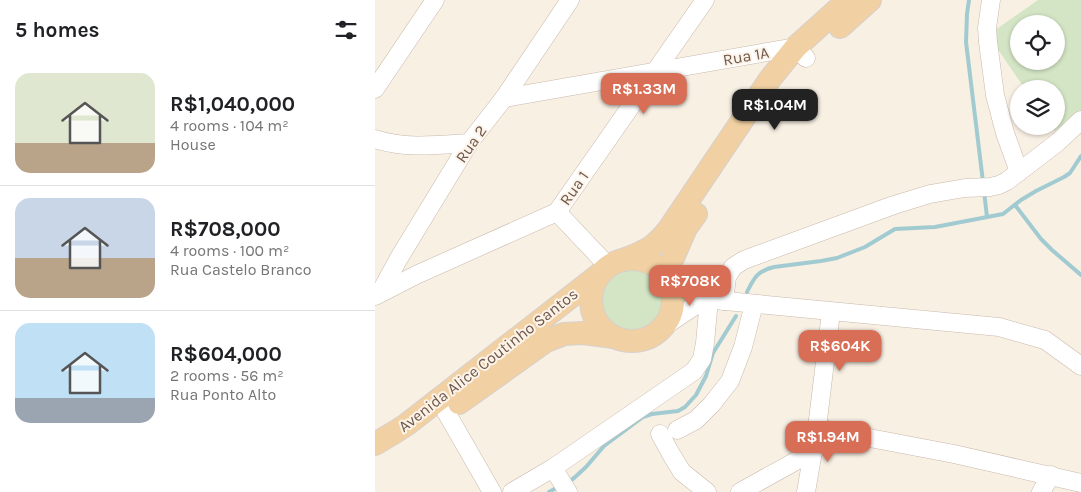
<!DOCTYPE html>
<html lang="en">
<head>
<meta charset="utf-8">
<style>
	:root { --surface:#fff; --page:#f2f2f2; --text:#202124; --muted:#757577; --line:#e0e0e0; --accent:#d76e55 }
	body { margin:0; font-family:Karla,sans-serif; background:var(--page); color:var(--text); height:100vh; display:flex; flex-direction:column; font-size:19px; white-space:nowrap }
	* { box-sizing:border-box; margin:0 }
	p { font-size:16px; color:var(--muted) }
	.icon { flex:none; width:28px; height:28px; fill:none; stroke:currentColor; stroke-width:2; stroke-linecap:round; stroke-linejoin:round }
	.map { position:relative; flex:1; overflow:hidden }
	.panel { display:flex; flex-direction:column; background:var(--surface); width:375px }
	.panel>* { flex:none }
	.buttons { position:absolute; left:635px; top:15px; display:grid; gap:10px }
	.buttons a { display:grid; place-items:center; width:55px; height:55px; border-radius:50%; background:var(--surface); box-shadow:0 1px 4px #0004; font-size:25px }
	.price { position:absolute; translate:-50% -42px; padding:0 11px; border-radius:10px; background:var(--accent); color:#fff; font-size:16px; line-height:32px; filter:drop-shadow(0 1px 2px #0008) }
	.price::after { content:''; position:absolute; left:50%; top:30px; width:15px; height:11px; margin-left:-8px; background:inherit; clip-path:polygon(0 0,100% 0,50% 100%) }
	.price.active { background:#222; color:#fff }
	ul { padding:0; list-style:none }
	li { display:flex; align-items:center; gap:15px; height:125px; padding:0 15px }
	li+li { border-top:1px solid var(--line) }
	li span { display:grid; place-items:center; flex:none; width:140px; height:100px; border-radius:15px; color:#555 }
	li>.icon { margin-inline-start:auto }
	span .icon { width:60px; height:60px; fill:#fffc; stroke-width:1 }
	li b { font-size:21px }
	h2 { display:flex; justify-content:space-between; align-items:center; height:60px; padding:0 15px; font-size:21px }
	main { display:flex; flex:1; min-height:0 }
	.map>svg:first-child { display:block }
	.green { fill:#d3e5c4; fill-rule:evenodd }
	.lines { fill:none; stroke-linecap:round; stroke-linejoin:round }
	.stream { stroke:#a2cbd1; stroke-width:4 }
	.minor-casing { stroke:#c9b8ab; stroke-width:19 }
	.major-casing { stroke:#d7d0cd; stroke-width:24 }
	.minor { stroke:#fff; stroke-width:18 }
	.major { stroke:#f1d1a3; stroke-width:22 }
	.labels { text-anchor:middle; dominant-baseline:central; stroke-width:4; stroke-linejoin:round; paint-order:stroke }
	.street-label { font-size:16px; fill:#6f574c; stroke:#fdf4e9 }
</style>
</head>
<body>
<main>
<section class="panel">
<h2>5 homes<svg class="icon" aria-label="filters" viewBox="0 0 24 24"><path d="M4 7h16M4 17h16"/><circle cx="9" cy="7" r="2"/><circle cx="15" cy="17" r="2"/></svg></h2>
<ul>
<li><span style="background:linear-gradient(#dfe7d0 70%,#b9a48a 0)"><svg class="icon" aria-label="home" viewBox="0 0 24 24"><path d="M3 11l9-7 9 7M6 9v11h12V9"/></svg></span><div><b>R$1,040,000</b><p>4 rooms · 104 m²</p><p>House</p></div></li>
<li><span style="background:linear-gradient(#c9d6e8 60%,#b9a48a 0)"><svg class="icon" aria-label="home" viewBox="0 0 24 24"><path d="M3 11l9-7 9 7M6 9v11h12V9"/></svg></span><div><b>R$708,000</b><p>4 rooms · 100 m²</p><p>Rua Castelo Branco</p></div></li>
<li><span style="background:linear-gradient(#bfe0f5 75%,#9aa5b1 0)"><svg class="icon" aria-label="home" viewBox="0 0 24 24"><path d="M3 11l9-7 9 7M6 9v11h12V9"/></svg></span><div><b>R$604,000</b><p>2 rooms · 56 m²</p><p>Rua Ponto Alto</p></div></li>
</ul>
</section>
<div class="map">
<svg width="706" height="492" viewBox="0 0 706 492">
	<rect width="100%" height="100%" fill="#f9f0e4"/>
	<g class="green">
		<path d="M663 0H706V112L679 131 675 126H681V89H650L613 35ZM644 24H681V61H644Z"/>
		<circle cx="256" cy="301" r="35"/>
	</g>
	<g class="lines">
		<g class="stream">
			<path d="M594 0 592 14 591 42 608 182"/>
			<path d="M609 191 612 217"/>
			<path d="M640 205 666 239 677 250 706 275"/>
			<path d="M372 292C379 278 382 271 399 267L446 261 462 258 490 247 520 229 560 227 628 214 646 200 661 191 689 177 695 173 706 156"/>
			<path d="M192 483 199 478 211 467 229 446 268 417 277 414 303 411 310 407 321 395 331 376 338 353 361 316"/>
			<path d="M174 492 183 487"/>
		</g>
		<defs>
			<g id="minor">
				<path d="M616 0 612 28 613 42 620 95 630 133 644 172"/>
				<path d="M0 89 60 0"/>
				<path d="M129 98 421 47 431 58"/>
				<path d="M0 139C30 149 63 145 94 143"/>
				<path d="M182 212 233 266"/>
				<path d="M293 281C297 280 302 278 306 279 316 281 324 293 330 299"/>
				<path d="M5 293 24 258 94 143 129 98 195 0"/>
				<path d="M0 296 41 275 182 212 330 0"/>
				<path d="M349 301 352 277 358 267 369 260 519 205 555 194 590 188 615 187 624 185 632 181 683 142 706 120"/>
				<path d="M288 327 330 299 624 327 670 340 706 366"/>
				<path d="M71 412 117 492"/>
				<path d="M442 428 579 454 706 483"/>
				<path d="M302 430 321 420 337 404 355 381 368 347 379 304"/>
				<path d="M285 434 296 454 307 472 332 492"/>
				<path d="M178 468 193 492"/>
				<path d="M137 492 178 468 319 371 327 359 330 343 334 299"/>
				<path d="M365 492 439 451"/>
				<path d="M431 492 442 428 456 312"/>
				<path d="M666 492 676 475"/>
			</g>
			<g id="major">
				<path d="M465 27 495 0"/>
				<circle cx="257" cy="300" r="41"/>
				<path d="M248 260C271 251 278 249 294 229L395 79 421 47 473 0"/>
				<path d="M290 276 311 228 321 214"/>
				<path d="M84 403 171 341 189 334 208 333 239 337"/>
				<path d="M0 444 20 432 31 425 225 274"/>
			</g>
		</defs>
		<use href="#minor" class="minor-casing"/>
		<use href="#major" class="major-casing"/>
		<use href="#minor" class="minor"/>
		<use href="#major" class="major"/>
	</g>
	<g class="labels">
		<g class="street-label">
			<text transform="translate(371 56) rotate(-10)">Rua 1A</text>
			<text transform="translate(96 144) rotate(-55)">Rua 2</text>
			<text transform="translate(199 188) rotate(-55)">Rua 1</text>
			<text transform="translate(113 360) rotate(-38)">Avenida Alice Coutinho Santos</text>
		</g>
	</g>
</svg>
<div class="buttons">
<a><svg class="icon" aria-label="locate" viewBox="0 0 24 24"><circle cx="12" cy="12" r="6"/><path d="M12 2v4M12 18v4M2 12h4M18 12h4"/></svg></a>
<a><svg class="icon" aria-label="layers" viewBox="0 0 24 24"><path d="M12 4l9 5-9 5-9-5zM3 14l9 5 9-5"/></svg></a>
</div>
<b class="price" style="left:269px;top:115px">R$1.33M</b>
<b class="price active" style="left:400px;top:131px">R$1.04M</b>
<b class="price" style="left:315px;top:307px">R$708K</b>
<b class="price" style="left:465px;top:372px">R$604K</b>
<b class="price" style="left:453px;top:463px">R$1.94M</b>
</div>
</main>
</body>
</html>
